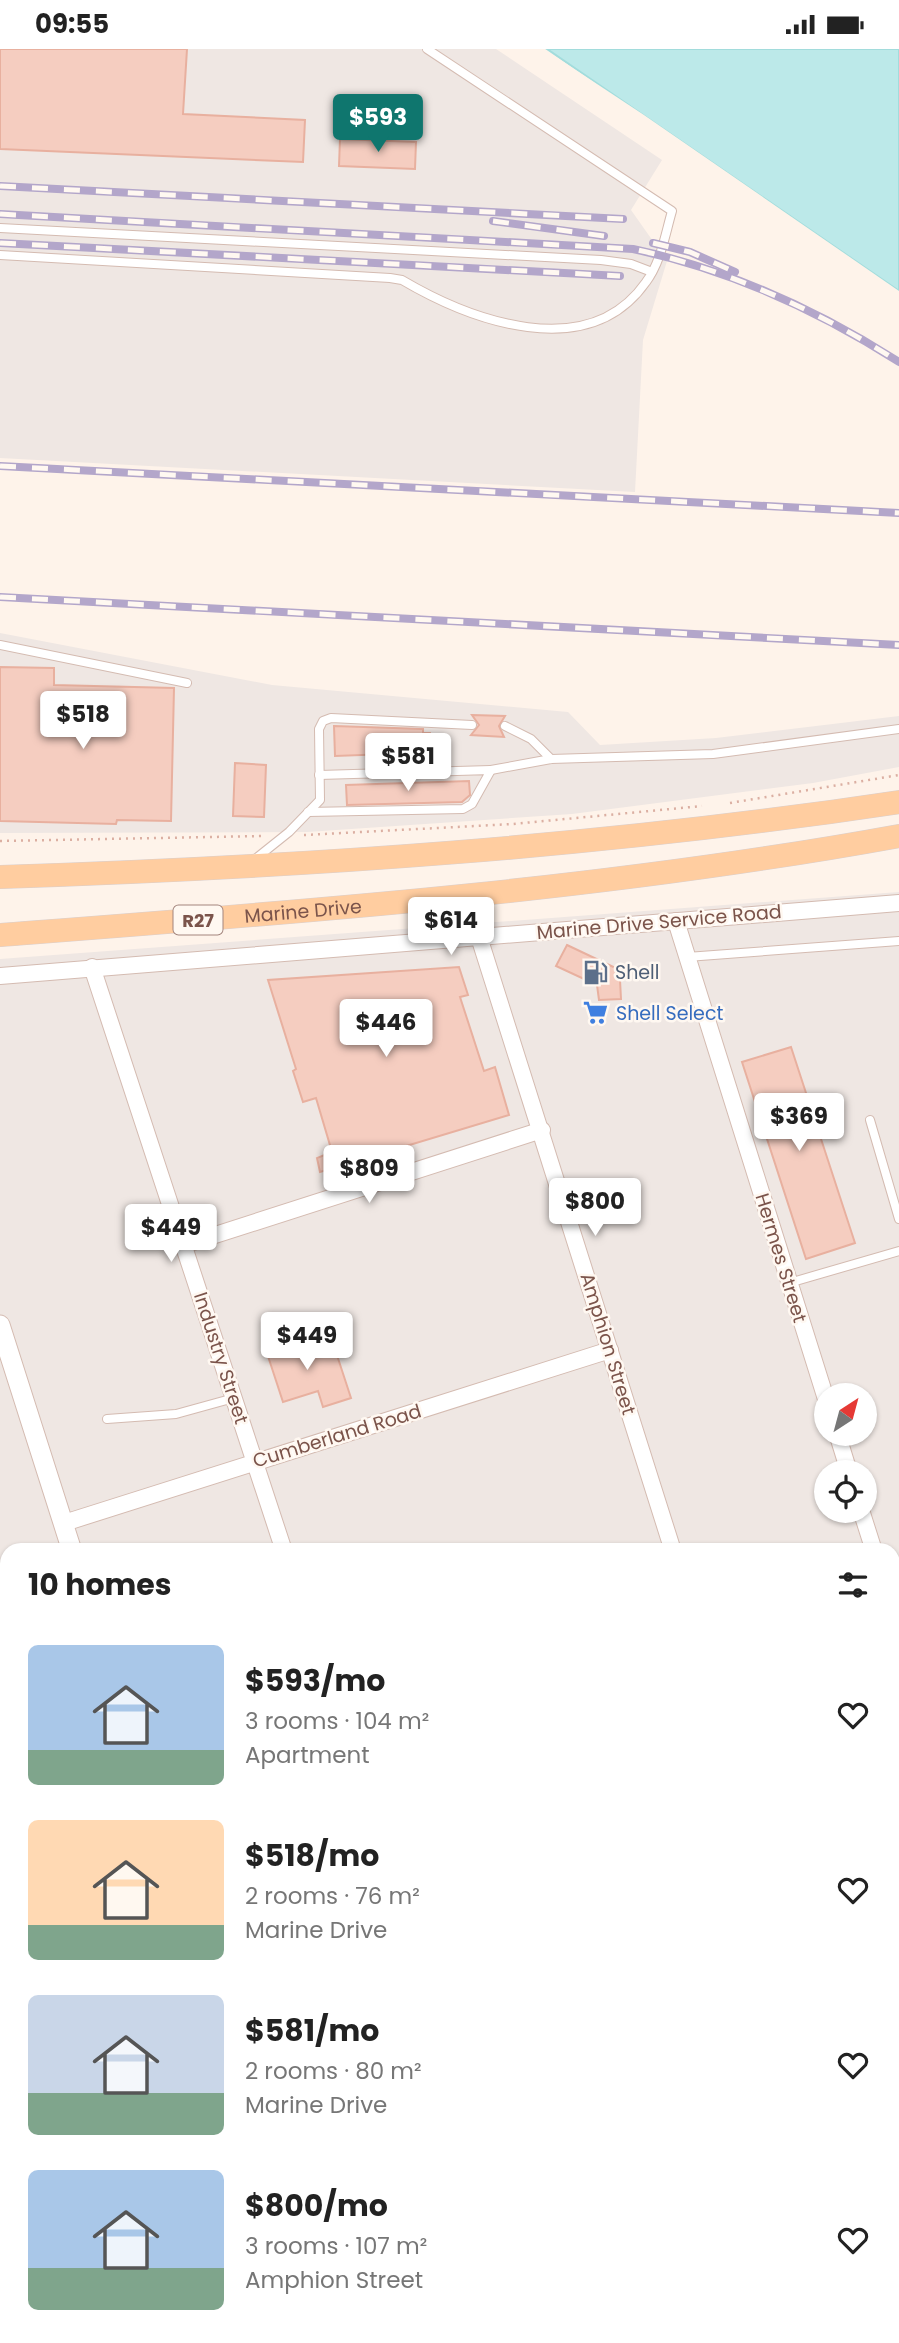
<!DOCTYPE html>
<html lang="en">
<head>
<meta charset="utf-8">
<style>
	:root { --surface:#fff; --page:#f6f6f6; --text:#222; --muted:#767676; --accent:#0f766e }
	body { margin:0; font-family:Poppins,sans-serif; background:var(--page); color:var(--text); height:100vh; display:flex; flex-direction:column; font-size:26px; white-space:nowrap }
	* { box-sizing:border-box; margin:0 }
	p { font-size:23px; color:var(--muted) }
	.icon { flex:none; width:38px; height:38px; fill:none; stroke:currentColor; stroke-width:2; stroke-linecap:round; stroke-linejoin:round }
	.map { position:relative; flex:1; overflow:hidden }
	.details { position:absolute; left:0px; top:1494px; width:900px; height:800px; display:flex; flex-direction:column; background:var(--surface); border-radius:21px 21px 0 0; box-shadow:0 2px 5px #0004 }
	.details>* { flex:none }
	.needle { width:46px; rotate:36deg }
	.tools { position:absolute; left:814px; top:1334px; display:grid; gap:14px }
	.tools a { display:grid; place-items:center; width:63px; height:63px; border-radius:50%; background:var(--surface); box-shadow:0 2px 5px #0004; font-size:35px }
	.price { position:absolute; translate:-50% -60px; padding:0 16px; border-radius:7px; background:#fff; color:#222; font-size:23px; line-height:46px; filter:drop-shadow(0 2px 4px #0008) }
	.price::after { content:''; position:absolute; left:50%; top:42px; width:21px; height:16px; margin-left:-10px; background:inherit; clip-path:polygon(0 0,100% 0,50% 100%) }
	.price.on { background:var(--accent); color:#fff }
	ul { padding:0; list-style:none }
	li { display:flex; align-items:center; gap:21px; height:175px; padding:0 28px }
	li span { display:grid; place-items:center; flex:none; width:196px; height:140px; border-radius:10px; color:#555 }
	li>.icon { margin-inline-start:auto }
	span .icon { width:84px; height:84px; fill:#fffc; stroke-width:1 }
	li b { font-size:30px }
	h2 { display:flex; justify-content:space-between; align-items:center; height:84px; padding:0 28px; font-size:30px }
	.status { display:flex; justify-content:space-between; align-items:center; height:49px; padding:0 35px; background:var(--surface); direction:ltr }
	.status svg { height:19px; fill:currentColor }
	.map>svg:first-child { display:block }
	.industrial { fill:#efe7e3; fill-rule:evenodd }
	.water { fill:#bce9e9; stroke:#a2dcdc; stroke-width:2 }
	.pier { fill:#fef3ea }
	.building { fill:#f5cdc0; stroke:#e8b09f; stroke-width:2 }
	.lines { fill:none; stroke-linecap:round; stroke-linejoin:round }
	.service-casing { stroke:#d4bbb1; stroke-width:10 }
	.minor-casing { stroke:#d4bbb1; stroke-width:18 }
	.tertiary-casing { stroke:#d4bbb1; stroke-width:21 }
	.primary-casing { stroke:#dacfcd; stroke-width:24 }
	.path { stroke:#dbafa2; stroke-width:2.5; stroke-dasharray:2 5; stroke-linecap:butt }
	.service { stroke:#fff; stroke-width:8 }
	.minor { stroke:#fff; stroke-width:16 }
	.tertiary { stroke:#fff; stroke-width:19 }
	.primary { stroke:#ffcda0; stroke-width:23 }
	.rail-casing { stroke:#b3a6ca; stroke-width:8 }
	.rail { stroke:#fff8f1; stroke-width:5; stroke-dasharray:16; stroke-linecap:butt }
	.labels { text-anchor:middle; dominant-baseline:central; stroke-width:5; stroke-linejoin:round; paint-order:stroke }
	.shield { fill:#fff8f1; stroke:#a3857d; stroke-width:2 }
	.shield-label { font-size:18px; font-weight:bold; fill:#7b544b }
	.street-label { font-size:19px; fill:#7b544b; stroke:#fff8f1 }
	.service-label { font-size:19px; fill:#4e5e75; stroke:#fff8f1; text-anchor:start }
	.shop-label { font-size:19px; fill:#366cbe; stroke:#fff8f1; text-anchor:start }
</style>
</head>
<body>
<div class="status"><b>09:55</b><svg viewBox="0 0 49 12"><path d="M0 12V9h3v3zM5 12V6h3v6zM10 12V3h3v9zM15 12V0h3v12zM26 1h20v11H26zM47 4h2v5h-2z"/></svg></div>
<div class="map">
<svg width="899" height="2294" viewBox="0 0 899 2294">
	<rect width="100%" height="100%" fill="#fef3ea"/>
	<g class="industrial">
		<path d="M0 0H496L662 111 631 161 667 212 643 291 635 443 0 409Z"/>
		<path d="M0 584 272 636 568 663 600 696 716 689 899 667V718L813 734 572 765 307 783 0 784Z"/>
		<path d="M899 843V2294H0V910ZM826 1346H864V1384H826ZM826 1423H864V1461H826ZM7 1502H892V2287H7Z"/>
	</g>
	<path class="water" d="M547 0H899V242Z"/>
	<path class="pier" d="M544 0 644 66 899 242V246Z"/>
	<g class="building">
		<path d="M0 0H187L183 65 305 71 303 113 0 100Z"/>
		<path d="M340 90 416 93 415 120 339 117Z"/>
		<path d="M0 618 54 619V636L174 639 171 772 117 771 116 775 0 772Z"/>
		<path d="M472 666 505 667 499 677 504 688 471 686 479 676Z"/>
		<path d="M334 677 423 680V684H430L431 703H422L410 717 389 705 335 707Z"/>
		<path d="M235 714 266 716 264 768 233 767Z"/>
		<path d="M469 732 470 746 462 753 347 756 346 736Z"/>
		<path d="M567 896 624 923 620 931 621 950 599 951 597 936 556 917Z"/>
		<path d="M459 918 468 946 460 948 484 1022 495 1018 509 1066 320 1123 317 1109 332 1103 316 1049 303 1053 293 1022 296 1020 268 931Z"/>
		<path d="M791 998 855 1194 806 1210 742 1013Z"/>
		<path d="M291 1286 297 1306 333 1294 351 1349 323 1358 318 1342 283 1353 264 1295Z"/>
	</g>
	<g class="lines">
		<defs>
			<g id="service">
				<path d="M0 179 601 211 631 215 652 223"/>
				<path d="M0 206 390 229 402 231C470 271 588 316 646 233 661 213 665 186 672 162L427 0"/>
				<path d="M0 596 187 634"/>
				<path d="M505 677 531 690 551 710"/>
				<path d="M491 721 551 710 713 705 899 680"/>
				<path d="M308 763 463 760 472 755 491 721 319 726"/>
				<path d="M254 811 289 783 320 751 319 680 323 672 331 669 472 676"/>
				<path d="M687 908 899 892"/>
				<path d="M870 1071 899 1170"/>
				<path d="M789 1234 899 1202"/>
				<path d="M107 1370 176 1365 234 1349"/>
				<path d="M892 1653 899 1651"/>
				<path d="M0 1838 7 1839"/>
				<path d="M0 1863 7 1861"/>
			</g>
			<g id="minor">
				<path d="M676 872 826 1350"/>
				<path d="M479 888 673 1502"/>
				<path d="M92 918 284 1502"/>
				<path d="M0 927 899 854"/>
				<path d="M184 1196 542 1081"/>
				<path d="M837 1384 849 1423"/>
				<path d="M861 1461 874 1502"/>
				<path d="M64 1474 610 1301"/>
				<path d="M892 1560 899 1580"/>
				<path d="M892 1613 899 1607"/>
				<path d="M0 1804 7 1805"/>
				<path d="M892 1930 899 1950"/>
				<path d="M0 2182 7 2180"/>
				<path d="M0 2267 9 2294"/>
				<path d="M524 2287 527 2294"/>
				<path d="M765 2287 767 2294"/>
			</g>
			<g id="tertiary">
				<path d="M0 1276 72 1502"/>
				<path d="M892 1860 899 1858"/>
				<path d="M321 2287 323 2294"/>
			</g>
			<g id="primary">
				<path d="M0 828C301 818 601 798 899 753"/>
				<path id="s1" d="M0 886C300 863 603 841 899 787"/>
			</g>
		</defs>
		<use href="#service" class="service-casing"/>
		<use href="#minor" class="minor-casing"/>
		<use href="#tertiary" class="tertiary-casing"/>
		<use href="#primary" class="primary-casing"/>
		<g class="path">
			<path d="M730 754 899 726"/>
			<path d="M304 786 513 775 702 757"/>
			<path d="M0 792 263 787"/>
		</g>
		<use href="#service" class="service"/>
		<use href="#minor" class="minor"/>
		<use href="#tertiary" class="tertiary"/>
		<use href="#primary" class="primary"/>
		<defs>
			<g id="rail">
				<path d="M0 137 623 170"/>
				<path d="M0 165 633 200C727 220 819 262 899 313"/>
				<path d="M493 172 604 187"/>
				<path d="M0 194 620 227"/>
				<path d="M653 194 690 203 735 223"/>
				<path d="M0 417 899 464"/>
				<path d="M0 548 899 596"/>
			</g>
		</defs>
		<use href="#rail" class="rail-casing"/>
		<use href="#rail" class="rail"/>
	</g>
	<defs>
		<symbol id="fuel-bare" viewBox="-9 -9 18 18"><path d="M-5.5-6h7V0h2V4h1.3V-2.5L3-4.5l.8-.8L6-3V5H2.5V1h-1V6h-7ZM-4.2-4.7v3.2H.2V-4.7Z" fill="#5c6f8a" stroke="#fff8f1" stroke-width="2.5" paint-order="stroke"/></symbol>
		<symbol id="supermarket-bare" viewBox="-9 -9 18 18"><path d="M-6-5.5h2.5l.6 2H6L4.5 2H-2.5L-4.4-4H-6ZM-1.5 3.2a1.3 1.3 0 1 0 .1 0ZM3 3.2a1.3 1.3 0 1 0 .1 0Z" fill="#3f7fe0" stroke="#fff8f1" stroke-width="2.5" paint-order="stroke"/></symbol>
	</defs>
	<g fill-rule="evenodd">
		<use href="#fuel-bare" x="578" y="906" width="35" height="35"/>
		<use href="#supermarket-bare" x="578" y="946" width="35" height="35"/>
	</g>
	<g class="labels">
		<rect class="shield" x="173.5" y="856.5" width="49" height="29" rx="5"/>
		<g class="shield-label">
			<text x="198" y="871">R27</text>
		</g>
		<g class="street-label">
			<text stroke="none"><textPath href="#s1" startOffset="304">Marine Drive</textPath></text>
			<text transform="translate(659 873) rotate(-5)">Marine Drive Service Road</text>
			<text transform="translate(781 1209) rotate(73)">Hermes Street</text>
			<text transform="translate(608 1295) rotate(73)">Amphion Street</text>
			<text transform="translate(221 1309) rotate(72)">Industry Street</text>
			<text transform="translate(337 1387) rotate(-17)">Cumberland Road</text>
		</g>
		<g class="service-label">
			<text x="615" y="923">Shell</text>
		</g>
		<g class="shop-label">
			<text x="616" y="964">Shell Select</text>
		</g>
	</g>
</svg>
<div class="tools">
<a><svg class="needle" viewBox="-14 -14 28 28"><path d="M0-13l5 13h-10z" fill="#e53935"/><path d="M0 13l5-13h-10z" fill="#767676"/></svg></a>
<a><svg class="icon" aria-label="locate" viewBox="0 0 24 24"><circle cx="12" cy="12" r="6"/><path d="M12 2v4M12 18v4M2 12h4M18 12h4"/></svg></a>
</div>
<b class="price on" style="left:378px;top:105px">$593</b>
<b class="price" style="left:83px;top:702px">$518</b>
<b class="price" style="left:408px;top:744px">$581</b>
<b class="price" style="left:451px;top:908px">$614</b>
<b class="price" style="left:386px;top:1010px">$446</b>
<b class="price" style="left:799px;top:1104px">$369</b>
<b class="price" style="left:369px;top:1156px">$809</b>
<b class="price" style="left:595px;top:1189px">$800</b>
<b class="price" style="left:171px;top:1215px">$449</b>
<b class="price" style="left:307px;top:1323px">$449</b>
<section class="details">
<h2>10 homes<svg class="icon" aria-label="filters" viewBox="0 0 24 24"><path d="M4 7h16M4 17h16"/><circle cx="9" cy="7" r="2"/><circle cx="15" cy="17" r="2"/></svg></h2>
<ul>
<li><span style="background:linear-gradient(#a9c7e8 75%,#7fa58c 0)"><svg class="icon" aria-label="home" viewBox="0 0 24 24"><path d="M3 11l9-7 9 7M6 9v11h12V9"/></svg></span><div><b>$593/mo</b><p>3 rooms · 104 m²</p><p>Apartment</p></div><svg class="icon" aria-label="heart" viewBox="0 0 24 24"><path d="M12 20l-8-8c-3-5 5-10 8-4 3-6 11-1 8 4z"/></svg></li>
<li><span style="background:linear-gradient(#ffd9b3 75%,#7fa58c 0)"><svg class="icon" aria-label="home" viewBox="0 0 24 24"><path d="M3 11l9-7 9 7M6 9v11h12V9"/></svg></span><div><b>$518/mo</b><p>2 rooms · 76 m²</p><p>Marine Drive</p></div><svg class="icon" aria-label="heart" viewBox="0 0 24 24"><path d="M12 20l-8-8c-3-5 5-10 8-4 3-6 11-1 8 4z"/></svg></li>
<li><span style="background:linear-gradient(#c9d6e8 70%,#7fa58c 0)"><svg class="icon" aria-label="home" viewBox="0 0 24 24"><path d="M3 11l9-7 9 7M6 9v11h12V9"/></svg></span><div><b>$581/mo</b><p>2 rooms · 80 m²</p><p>Marine Drive</p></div><svg class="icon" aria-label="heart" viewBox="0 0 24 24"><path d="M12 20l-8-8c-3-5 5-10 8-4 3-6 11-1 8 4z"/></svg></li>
<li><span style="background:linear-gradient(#a9c7e8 70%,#7fa58c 0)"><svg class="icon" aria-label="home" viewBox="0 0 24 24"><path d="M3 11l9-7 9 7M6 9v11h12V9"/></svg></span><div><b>$800/mo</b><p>3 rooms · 107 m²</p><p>Amphion Street</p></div><svg class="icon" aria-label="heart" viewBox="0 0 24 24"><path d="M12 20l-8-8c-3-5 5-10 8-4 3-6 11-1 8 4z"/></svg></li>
</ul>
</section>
</div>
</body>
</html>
